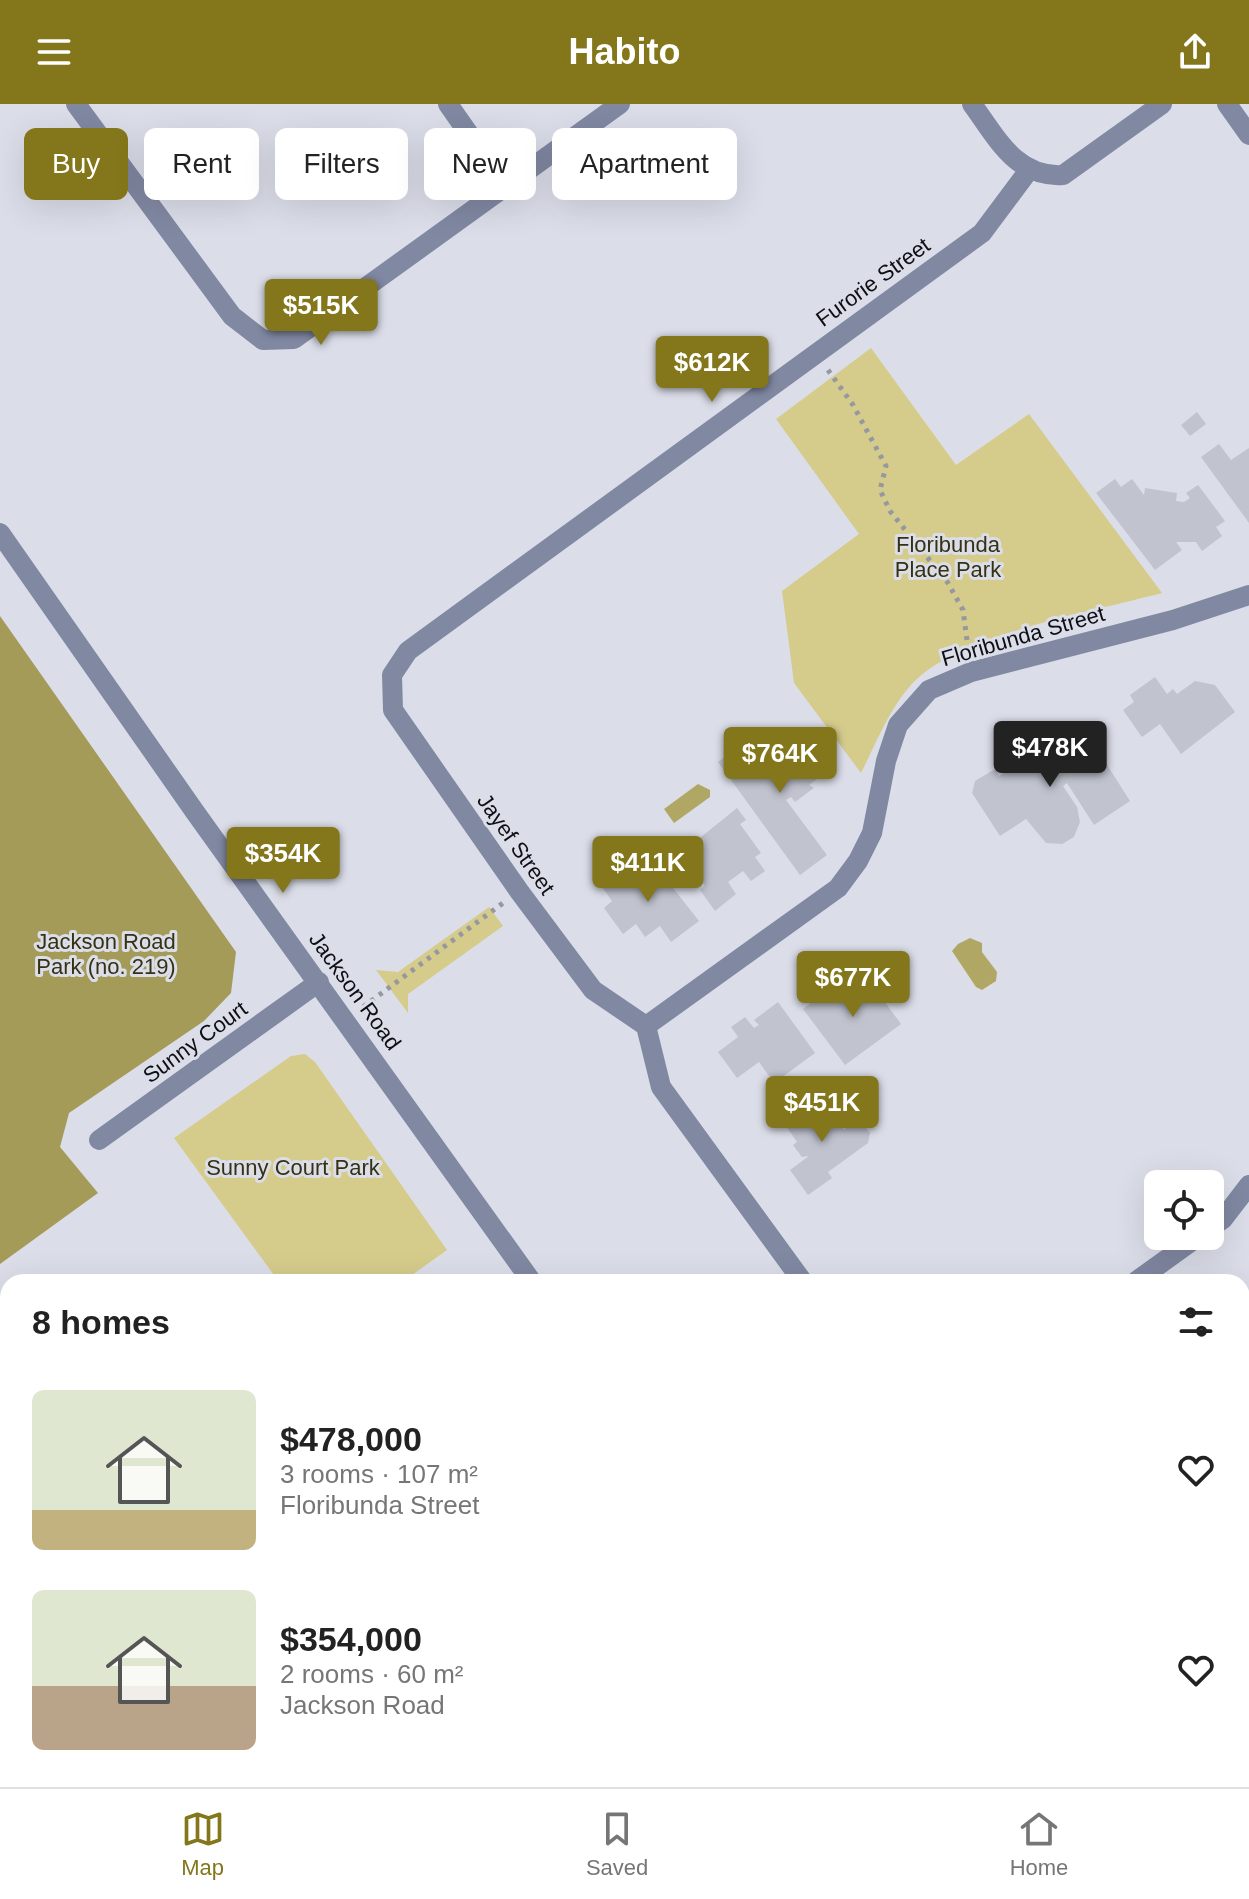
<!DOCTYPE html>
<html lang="en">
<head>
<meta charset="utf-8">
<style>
	:root { --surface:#fff; --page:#f2f2f2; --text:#222; --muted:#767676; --line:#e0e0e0; --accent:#84761a }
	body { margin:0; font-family:Arial,sans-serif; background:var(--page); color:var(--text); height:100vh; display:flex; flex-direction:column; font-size:30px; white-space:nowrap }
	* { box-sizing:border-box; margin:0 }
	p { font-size:26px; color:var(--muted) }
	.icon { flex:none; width:44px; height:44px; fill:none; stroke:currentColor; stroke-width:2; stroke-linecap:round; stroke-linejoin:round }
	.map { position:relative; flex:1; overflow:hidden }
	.details { position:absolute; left:0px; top:1170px; width:1250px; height:514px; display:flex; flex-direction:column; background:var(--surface); border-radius:24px 24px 0 0; box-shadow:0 8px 32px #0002 }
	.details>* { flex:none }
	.guide { position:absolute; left:24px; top:24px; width:800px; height:72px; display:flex; gap:16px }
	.buttons { position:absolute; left:1144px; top:1066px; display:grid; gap:16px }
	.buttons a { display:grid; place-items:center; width:80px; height:80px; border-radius:12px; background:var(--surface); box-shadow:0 8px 32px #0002; font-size:40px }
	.price { position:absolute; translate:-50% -68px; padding:0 18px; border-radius:8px; background:var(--accent); color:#fff; font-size:26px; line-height:52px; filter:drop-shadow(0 2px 4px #0008) }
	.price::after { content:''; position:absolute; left:50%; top:48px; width:24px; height:18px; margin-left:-12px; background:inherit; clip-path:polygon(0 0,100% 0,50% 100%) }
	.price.on { background:#222; color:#fff }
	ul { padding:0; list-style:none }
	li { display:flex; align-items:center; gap:24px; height:200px; padding:0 32px }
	li span { display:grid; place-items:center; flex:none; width:224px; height:160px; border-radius:12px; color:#555 }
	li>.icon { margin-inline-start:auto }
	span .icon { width:96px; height:96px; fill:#fffc; stroke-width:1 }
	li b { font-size:34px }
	h2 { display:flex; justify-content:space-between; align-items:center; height:96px; padding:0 32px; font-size:34px }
	.pill { padding:0 28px; border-radius:12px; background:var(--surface); box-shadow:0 8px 32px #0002; font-size:28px; line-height:72px }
	.pill.on { background:var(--accent); color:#fff }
	header { display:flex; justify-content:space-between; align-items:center; height:104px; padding:0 32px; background:var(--accent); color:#fff; font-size:36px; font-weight:800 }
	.tab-bar { display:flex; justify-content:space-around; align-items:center; height:112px; border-top:2px solid var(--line); background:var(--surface); font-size:22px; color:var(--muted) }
	.tab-bar a { display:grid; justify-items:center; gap:4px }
	.tab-bar .on { color:var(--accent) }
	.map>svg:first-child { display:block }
	.green { fill:#d5cb8b }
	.forest { fill:#a59b58 }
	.water { fill:#b1a764 }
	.building { fill:#c1c4cf }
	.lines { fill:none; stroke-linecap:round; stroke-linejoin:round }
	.path { stroke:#9698a0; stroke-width:5; stroke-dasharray:4 6; stroke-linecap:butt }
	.minor { stroke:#8188a2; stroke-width:20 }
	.labels { text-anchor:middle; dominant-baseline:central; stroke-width:6; stroke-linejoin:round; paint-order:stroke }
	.street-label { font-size:22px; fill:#0e0f13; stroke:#dbdee9 }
	.park-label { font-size:22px; fill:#353112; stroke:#dbdee9 }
</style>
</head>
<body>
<header><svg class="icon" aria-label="menu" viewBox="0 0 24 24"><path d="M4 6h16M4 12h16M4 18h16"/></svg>Habito<svg class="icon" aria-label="share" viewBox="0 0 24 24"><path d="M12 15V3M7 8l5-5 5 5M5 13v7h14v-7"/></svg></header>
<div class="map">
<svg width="1249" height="1683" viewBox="0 0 1249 1683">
	<rect width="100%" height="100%" fill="#dbdee9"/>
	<g class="green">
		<path d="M871 244 956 361 1029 310 1162 489C1095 507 968 529 918 574 891 599 877 638 861 669L794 579 782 487 859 430 776 315Z"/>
		<path d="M489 803 503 822 408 890V909L376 866 398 868Z"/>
		<path d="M305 950 315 958 447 1146 402 1178H279L174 1034 291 952Z"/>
	</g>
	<path class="forest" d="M0 512 236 848 231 889 204 917 69 1009 60 1043 98 1089 0 1160Z"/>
	<g class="water">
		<path d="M698 680 710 686V693L674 719 664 705Z"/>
		<path d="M970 834 982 839V848L997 868 996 877 982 886 976 883 952 847 958 840Z"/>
	</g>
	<g class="building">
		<path d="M1197 308 1206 320 1190 332 1181 321Z"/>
		<path d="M1219 340 1231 356 1249 344V419L1201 353Z"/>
		<path d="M1115 375 1121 383 1132 375 1144 391 1145 384 1177 389 1176 397 1184 398 1190 394 1186 389 1198 381 1225 417 1216 423 1222 432 1202 447 1196 438H1176L1182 446 1155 466 1096 389Z"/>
		<path d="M1155 573 1167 590 1173 585 1177 590 1195 577 1215 581 1235 608 1181 650 1160 620 1142 633 1123 606 1134 598 1130 591Z"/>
		<path d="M1062 622H1070L1094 659 1102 653 1130 697 1094 721 1067 679 1063 682 1077 703 1080 718 1074 733 1062 740 1046 739 1026 715 1000 732 972 689 975 677 995 665 999 672 1019 660 1014 650 1028 641 1034 650 1046 643 1042 635Z"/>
		<path d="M801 631 828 667 809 681 814 684 795 698 791 693 786 696 827 751 800 771 718 658 745 638 756 653 763 648 769 655Z"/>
		<path d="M737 704 746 716 740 720 761 749 755 753 765 767 751 777 743 767 728 778 736 790 715 807 700 786 705 782 681 749Z"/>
		<path d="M652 757 699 817 671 838 660 822 645 833 636 820 623 830 604 804 612 797 602 783 619 771 624 777Z"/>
		<path d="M858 872 867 874 901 920 845 961 803 905 828 886 837 899 850 890 848 879Z"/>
		<path d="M778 898 815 949 774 979 759 958 737 974 718 948 738 933 731 923 745 913 754 924 759 921 754 916Z"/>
		<path d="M820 993 844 1026 852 1020 862 1019 870 1029 868 1039 828 1068 832 1074 808 1091 790 1066 809 1052 802 1053 793 1041 797 1038 784 1019Z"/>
	</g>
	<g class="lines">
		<g class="path">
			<path d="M828 266 853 301 886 362 880 386 890 407 948 479 963 506 968 544"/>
			<path d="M363 903 503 799"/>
			<path d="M177 1683 186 1680 190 1683"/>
		</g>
		<g class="minor">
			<path d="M76 0 232 212 263 236 294 235 620 0"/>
			<path d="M448 0 506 83"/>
			<path d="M972 0C997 34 1016 74 1063 71L1162 0"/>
			<path d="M1227 0 1249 31"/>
			<path d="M0 429 195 708 532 1178"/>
			<path d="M646 922 838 784 858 757 872 729 886 657 898 621 929 586 971 568 1173 516 1249 491"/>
			<path d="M99 1036 319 878"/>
			<path d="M1210 1124 1223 1115 1249 1081"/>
			<path d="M803 1178 661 983 646 922 593 886 519 787 393 606 392 571 408 547 982 129 1029 66"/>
			<path d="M1135 1178 1199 1132"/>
			<path d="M0 1303 8 1297"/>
			<path d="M1242 1354 1249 1353"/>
			<path d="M1242 1395 1249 1385"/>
			<path d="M0 1576 8 1588"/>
			<path d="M70 1676 75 1683"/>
			<path d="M874 1676 879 1683"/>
			<path d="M915 1676 920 1683"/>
			<path d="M521 1683 531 1676"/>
		</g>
	</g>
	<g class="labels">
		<g class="street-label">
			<text transform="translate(873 178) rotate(-36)">Furorie Street</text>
			<text transform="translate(1023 532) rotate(-16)">Floribunda Street</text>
			<text transform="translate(516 740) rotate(55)">Jayef Street</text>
			<text transform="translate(355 887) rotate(54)">Jackson Road</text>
			<text transform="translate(195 938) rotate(-36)">Sunny Court</text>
		</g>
		<g class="park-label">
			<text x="948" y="440">Floribunda<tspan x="948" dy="25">Place Park</tspan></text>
			<text x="106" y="837">Jackson Road<tspan x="106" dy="25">Park (no. 219)</tspan></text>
			<text x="293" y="1063">Sunny Court Park</text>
		</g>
	</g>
</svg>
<div class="buttons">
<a><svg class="icon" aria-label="locate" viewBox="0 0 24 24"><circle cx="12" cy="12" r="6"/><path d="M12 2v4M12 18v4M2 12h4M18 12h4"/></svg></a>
</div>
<b class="price" style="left:321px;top:243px">$515K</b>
<b class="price" style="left:712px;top:300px">$612K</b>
<b class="price on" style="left:1050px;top:685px">$478K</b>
<b class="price" style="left:780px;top:691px">$764K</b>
<b class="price" style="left:283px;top:791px">$354K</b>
<b class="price" style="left:648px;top:800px">$411K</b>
<b class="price" style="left:853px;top:915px">$677K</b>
<b class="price" style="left:822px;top:1040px">$451K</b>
<div class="guide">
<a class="pill on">Buy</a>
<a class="pill">Rent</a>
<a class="pill">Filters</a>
<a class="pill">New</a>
<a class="pill">Apartment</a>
</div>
<section class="details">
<h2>8 homes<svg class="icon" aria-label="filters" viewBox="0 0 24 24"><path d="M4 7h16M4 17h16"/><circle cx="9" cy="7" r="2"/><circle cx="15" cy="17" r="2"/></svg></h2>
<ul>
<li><span style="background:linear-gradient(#dfe7d0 75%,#c2b280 0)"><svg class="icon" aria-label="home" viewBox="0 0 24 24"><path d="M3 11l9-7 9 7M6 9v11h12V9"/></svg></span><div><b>$478,000</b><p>3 rooms · 107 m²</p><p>Floribunda Street</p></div><svg class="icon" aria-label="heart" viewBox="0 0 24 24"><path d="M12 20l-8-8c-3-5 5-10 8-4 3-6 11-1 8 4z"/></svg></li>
<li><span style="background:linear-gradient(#dfe7d0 60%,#b9a48a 0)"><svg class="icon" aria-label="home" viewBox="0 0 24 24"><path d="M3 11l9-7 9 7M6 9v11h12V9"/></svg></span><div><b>$354,000</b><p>2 rooms · 60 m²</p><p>Jackson Road</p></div><svg class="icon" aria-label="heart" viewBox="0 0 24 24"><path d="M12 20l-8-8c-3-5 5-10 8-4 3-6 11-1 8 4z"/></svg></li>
</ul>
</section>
</div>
<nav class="tab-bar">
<a class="on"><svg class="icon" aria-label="map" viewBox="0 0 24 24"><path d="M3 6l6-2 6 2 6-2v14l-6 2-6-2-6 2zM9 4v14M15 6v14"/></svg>Map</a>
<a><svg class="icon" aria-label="saved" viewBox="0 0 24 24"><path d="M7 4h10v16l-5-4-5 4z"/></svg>Saved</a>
<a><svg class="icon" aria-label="home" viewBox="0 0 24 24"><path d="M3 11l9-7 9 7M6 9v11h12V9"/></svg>Home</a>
</nav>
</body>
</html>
